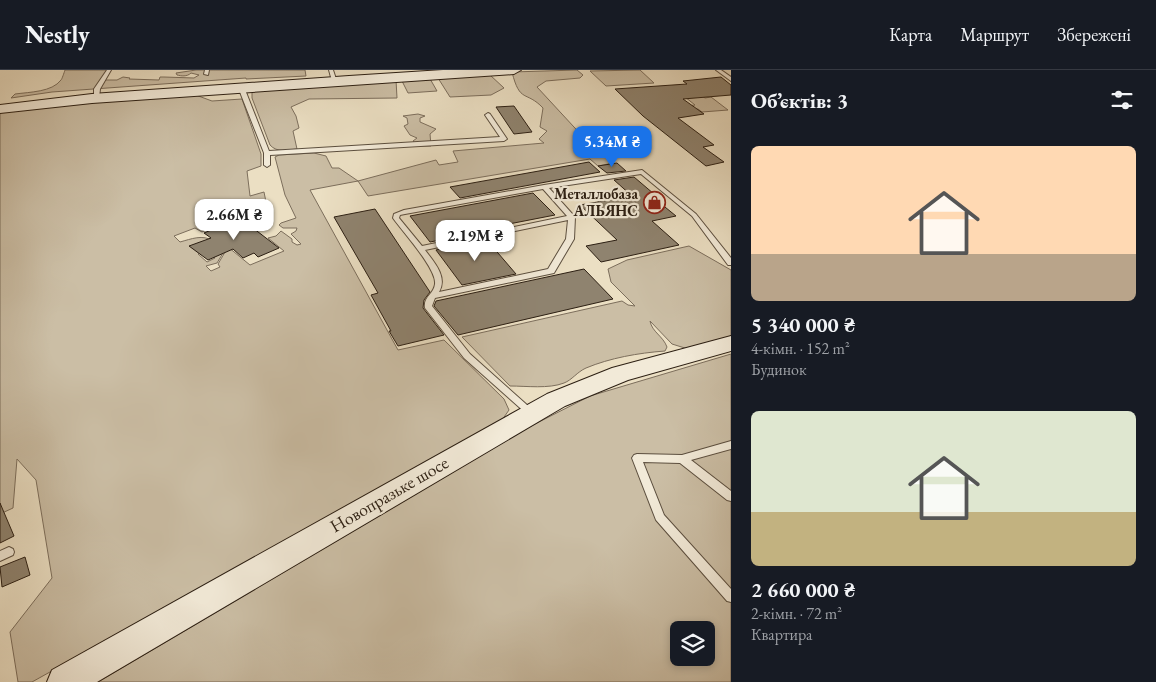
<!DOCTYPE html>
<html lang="uk">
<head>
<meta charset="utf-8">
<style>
	:root { --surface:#171b24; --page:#242831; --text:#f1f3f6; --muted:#9ea1a6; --line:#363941; --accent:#1a73e8 }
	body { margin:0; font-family:"EB Garamond",serif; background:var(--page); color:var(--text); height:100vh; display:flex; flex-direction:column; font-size:19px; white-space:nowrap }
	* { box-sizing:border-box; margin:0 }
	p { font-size:16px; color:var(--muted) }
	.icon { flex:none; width:28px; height:28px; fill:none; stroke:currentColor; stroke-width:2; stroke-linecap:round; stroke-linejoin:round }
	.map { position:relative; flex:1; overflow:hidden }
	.side { display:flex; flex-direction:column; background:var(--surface); width:425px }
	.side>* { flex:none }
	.fabs { position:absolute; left:670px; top:551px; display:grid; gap:10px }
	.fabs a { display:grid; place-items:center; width:45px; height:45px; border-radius:8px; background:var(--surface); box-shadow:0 2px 8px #0003; font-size:25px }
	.price { position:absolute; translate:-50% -42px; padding:0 11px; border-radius:10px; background:#fff; color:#222; font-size:16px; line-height:32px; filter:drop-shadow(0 1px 2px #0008) }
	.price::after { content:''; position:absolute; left:50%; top:30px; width:15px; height:11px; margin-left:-8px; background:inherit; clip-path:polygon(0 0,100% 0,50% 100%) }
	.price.active { background:var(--accent); color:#fff }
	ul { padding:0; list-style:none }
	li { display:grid; align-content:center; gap:10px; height:265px; padding:0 20px }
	li span { display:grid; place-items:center; height:155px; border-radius:8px; color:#555 }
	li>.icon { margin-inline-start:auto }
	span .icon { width:90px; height:90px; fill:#fffc; stroke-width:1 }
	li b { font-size:21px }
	h2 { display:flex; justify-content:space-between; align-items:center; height:60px; padding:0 20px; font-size:21px }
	header { display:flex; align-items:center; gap:30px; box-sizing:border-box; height:70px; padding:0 25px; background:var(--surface); border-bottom:1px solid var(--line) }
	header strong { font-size:24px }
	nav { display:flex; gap:28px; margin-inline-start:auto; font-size:18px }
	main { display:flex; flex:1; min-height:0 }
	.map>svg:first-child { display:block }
	.green { fill:#cbbea5; stroke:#7c6e5c; fill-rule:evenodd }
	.building { fill:#8f836f; stroke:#2c1f13 }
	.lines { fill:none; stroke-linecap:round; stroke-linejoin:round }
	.lane-casing { stroke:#5c4f3f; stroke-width:2 }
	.secondary-casing { stroke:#2c1f13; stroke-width:2 }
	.lane { fill:#f2ead8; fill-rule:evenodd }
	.secondary { fill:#f2ead8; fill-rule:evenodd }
	.labels { text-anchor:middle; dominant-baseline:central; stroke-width:4.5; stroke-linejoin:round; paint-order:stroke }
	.far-poi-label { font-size:15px; font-weight:bold; fill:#2c1f13; stroke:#f2ead8; text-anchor:end }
	.street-label { font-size:18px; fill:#2c1f13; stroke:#f2ead8 }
</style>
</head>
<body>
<header>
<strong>Nestly</strong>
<nav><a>Карта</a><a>Маршрут</a><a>Збережені</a></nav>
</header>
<main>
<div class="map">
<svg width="731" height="612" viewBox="0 0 731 612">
	<rect width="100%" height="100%" fill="#ebdfc3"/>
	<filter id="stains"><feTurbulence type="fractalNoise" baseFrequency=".004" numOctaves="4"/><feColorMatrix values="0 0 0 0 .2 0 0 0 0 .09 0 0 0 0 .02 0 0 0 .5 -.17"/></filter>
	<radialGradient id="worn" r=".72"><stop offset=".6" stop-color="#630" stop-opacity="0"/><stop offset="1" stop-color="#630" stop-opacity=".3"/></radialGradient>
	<g class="green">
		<path d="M65 0H111L105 10H117L123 7 130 8 129 9 159 10 160 7H164L194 8 199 5 191 3C187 7 181 6 177 5L176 3 196 0H305L306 6 246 9V8L52 22 11 28 15 24C30 22 52 22 61 10 62 9 64 3 65 0Z"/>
		<path d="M577 0 583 5 580 8 546 11 537 17 586 70H589L614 93 598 96 590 89 368 126 358 111 310 120 398 280 444 270 504 329 509 340 502 350 32 612H18L10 562 52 508 36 410 17 389 13 438 0 444V43L44 35 193 24 212 31 242 29 261 84V96L247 101 250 126 264 122 266 132 263 133 270 147H261L249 138 245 140 246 141 211 155 206 154 210 158 202 162 195 158 174 166 180 172C191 169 203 164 213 171L206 180 198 184 207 192 215 188 209 182 226 178 217 193 206 196 211 201 220 197 218 194 228 177 250 195 284 181 268 168 276 166 281 161 292 169V172L297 175 301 174 291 164 296 161 297 158H283L279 155 281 153 296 148 285 125 275 87 279 85 314 83 326 86 332 98H339L358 111 436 90 439 95 458 92 453 81 544 73 539 69 547 61 540 57 543 38C526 20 520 34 512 2Z"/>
		<path d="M640 0 654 13 606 16 590 1Z"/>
		<path d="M490 5 504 18 491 25 450 27 438 8Z"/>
		<path d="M429 7 437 21 408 23 401 9Z"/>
		<path d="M396 10 397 28 309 29 291 37 296 46 299 58 293 61 297 79C288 80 277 83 270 75L252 28V21Z"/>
		<path d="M699 24 705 28 711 27 728 40 702 42 698 39 691 40 686 36 695 35 685 27Z"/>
		<path d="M418 44 425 46 420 48V52L436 59 430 64 431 76H417L413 71 417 68 410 65 404 56 408 54 407 48 403 46Z"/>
		<path d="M689 176 731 200V266L688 279 672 274 650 251C652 262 663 266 667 277L665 281C638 283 610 288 586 298 577 302 572 310 564 313 549 319 526 316 510 316L462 267 622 231 628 235 635 236 611 212 608 199 627 190Z"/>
		<path d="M731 284V612H98L531 356 590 326ZM679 560H706V588H679Z"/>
	</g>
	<g class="building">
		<path d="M721 7 731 15V25L683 29 704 44 678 48 714 75 703 77 724 92 706 96 643 46 615 19 687 14 683 11Z"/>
		<path d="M514 36 532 62 514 64 496 37Z"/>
		<path d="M589 92 600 102 460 128 450 117Z"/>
		<path d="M617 93 626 101 607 103 598 96Z"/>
		<path d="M634 107 654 124H649L676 146 652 151 679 175 601 192 586 176 617 170 580 135 632 126 614 110Z"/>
		<path d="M533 123 555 145 478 160 480 162 430 172 410 146Z"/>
		<path d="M375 139 430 222 424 230 423 238 444 265 398 276 389 261H391L371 225 378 223 334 147Z"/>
		<path d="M240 148 279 178 258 187 254 183 243 188 233 179 208 190 189 176 211 168 204 163Z"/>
		<path d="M486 169 516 204 462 215 436 180Z"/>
		<path d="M584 199 613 229 458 265 434 236 436 231Z"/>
		<path d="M0 433 14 466 0 473Z"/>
		<path d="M25 487 30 505 2 517 0 497Z"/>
	</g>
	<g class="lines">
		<defs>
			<g id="lane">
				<path d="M107 0H111L100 19 99 28 94 29V19Z"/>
				<path d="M205 0H209L208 5 204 4Z"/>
				<path d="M329 0H333L337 12 332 11Z"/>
				<path d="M716 0H721L731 7V11Z"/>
				<path d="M241 15 244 17 269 81 500 67 485 45 488 43 490 44 507 69 504 71 270 85V95L267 97 264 95V83L238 17Z"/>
				<path d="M642 100 696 144 731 188V195H728L692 146 641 104 549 118 575 147 574 169 554 203 435 228 432 236 470 284 536 343 534 345H528L464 288 425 238C423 227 434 224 435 214 437 199 402 161 393 148L394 144 404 140 544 115ZM543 119 567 146 422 176 399 148 400 145 405 144ZM568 150 566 169 548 199 439 222C448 207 434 192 425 180Z"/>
				<path d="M731 371V379L691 390 731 421V431L727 430 680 393 643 392 664 445 731 519V532L727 531 656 450 632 388 634 385 637 384 682 385Z"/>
				<path d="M9 477 13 479 14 482 13 485 0 491V481Z"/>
			</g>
			<g id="secondary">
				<path d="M521 0 514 4 92 33 0 43V35L92 24 349 6 443 0Z"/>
				<path d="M731 266V281L628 310 565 336 97 612H47L52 600 547 324 612 298Z"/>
			</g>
		</defs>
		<use href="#lane" class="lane-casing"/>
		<use href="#secondary" class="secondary-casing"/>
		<use href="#lane" class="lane"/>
		<use href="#secondary" class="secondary"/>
	</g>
	<defs>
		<symbol id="shop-ring" viewBox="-11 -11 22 22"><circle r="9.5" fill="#f2ead8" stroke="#8f2418" stroke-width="1.5"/><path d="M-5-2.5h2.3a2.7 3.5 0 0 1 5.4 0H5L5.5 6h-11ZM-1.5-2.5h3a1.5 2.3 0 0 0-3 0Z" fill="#8f2418"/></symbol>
	</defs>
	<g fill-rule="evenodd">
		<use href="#shop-ring" x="642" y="120" width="25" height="25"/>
	</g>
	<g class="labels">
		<g class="far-poi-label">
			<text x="638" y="123">Металлобаза<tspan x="638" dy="17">АЛЬЯНС</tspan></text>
		</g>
		<g class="street-label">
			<text transform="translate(389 424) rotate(-30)">Новопразьке шосе</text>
		</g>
	</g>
	<rect width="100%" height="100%" filter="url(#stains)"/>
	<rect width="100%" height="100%" fill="url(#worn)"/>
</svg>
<div class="fabs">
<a><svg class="icon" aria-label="layers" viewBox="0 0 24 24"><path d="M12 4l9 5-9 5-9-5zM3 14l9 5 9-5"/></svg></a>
</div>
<b class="price active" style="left:612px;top:98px">5.34M ₴</b>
<b class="price" style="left:234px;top:171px">2.66M ₴</b>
<b class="price" style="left:475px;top:192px">2.19M ₴</b>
</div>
<section class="side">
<h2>Об’єктів: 3<svg class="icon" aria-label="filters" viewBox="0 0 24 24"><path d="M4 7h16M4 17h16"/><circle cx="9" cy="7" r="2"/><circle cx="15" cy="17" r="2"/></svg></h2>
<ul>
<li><span style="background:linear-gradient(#ffd9b3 70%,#b9a48a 0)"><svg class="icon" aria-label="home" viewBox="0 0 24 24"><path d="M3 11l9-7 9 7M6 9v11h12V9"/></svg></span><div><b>5 340 000 ₴</b><p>4-кімн. · 152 m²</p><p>Будинок</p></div></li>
<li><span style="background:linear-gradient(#dfe7d0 65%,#c2b280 0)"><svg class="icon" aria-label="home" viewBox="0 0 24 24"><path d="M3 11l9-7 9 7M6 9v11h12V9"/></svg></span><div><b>2 660 000 ₴</b><p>2-кімн. · 72 m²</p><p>Квартира</p></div></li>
</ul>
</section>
</main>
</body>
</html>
